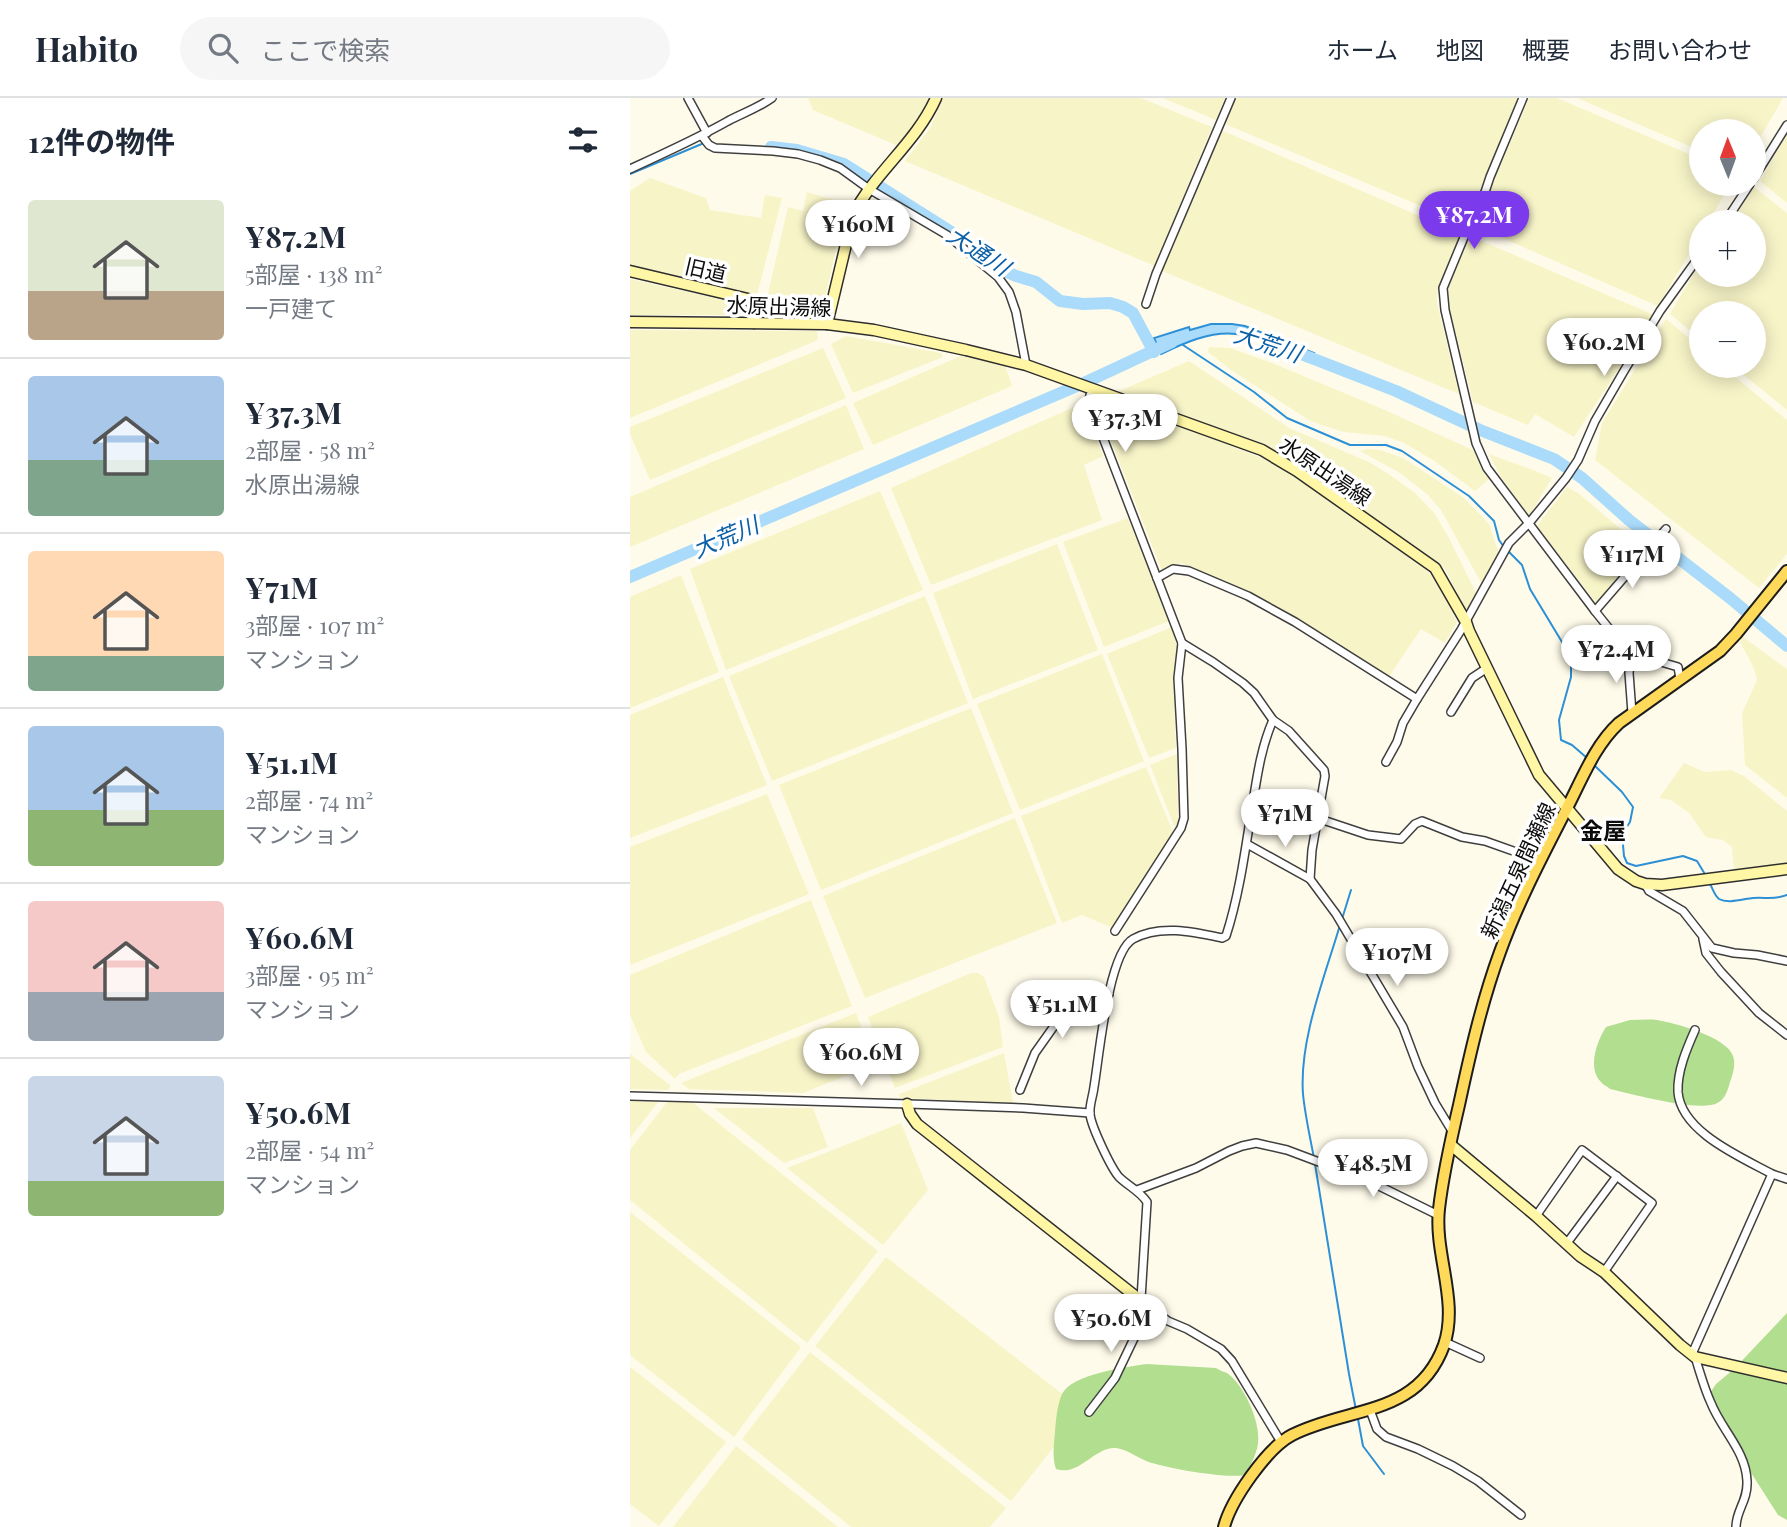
<!DOCTYPE html>
<html lang="ja">
<head>
<meta charset="utf-8">
<style>
	:root { --surface:#fff; --page:#f6f6f7; --text:#1f2937; --muted:#747a83; --line:#e0e1e3; --accent:#7c3aed }
	body { margin:0; font-family:"Playfair Display","Noto Sans JP",serif; background:var(--page); color:var(--text); height:100vh; display:flex; flex-direction:column; font-size:26px; white-space:nowrap }
	* { box-sizing:border-box; margin:0 }
	p { font-size:23px; color:var(--muted) }
	.icon { flex:none; width:38px; height:38px; fill:none; stroke:currentColor; stroke-width:2; stroke-linecap:round; stroke-linejoin:round }
	.map { position:relative; flex:1; overflow:hidden }
	.details { display:flex; flex-direction:column; background:var(--surface); width:630px }
	.details>* { flex:none }
	.needle { width:46px; rotate:359deg }
	.tools { position:absolute; left:1059px; top:21px; display:grid; gap:14px }
	.tools a { display:grid; place-items:center; width:77px; height:77px; border-radius:50%; background:var(--surface); box-shadow:0 4px 18px #0003; font-size:35px }
	.price { position:absolute; translate:-50% -60px; padding:0 16px; border-radius:24px; background:#fff; color:#222; font-size:23px; line-height:46px; filter:drop-shadow(0 2px 4px #0008) }
	.price::after { content:''; position:absolute; left:50%; top:42px; width:21px; height:16px; margin-left:-10px; background:inherit; clip-path:polygon(0 0,100% 0,50% 100%) }
	.price.active { background:var(--accent); color:#fff }
	ul { padding:0; list-style:none }
	li { display:flex; align-items:center; gap:21px; height:175px; padding:0 28px }
	li+li { border-top:2px solid var(--line) }
	li span { display:grid; place-items:center; flex:none; width:196px; height:140px; border-radius:7px; color:#555 }
	li>.icon { margin-inline-start:auto }
	span .icon { width:84px; height:84px; fill:#fffc; stroke-width:1 }
	li b { font-size:30px }
	h2 { display:flex; justify-content:space-between; align-items:center; height:84px; padding:0 28px; font-size:30px }
	header { display:flex; align-items:center; gap:42px; box-sizing:border-box; height:98px; padding:0 35px; background:var(--surface); border-bottom:2px solid var(--line) }
	header strong { font-size:33px }
	nav { display:flex; gap:38px; margin-inline-start:auto; font-size:24px }
	.search { width:490px; height:63px; background:var(--page); display:flex; align-items:center; gap:18px; box-sizing:border-box; padding:0 24px; border-radius:38px; color:var(--muted); font-size:26px }
	main { display:flex; flex:1; min-height:0 }
	.map>svg:first-child { display:block }
	.farmland { fill:#f7f4c8 }
	.forest { fill:#b1de8f }
	.water { fill:#aadbfb; stroke:#2c90d7; stroke-width:2 }
	.lines { fill:none; stroke-linecap:round; stroke-linejoin:round }
	.stream { stroke:#2c90d7; stroke-width:2 }
	.river { stroke:#aadbfb; stroke-width:12 }
	.street-casing { stroke:#3f3f3f; stroke-width:10 }
	.secondary-casing { stroke:#2e2e2e; stroke-width:13 }
	.primary-casing { stroke:#1d1d1d; stroke-width:14 }
	.street { stroke:#fff; stroke-width:7 }
	.secondary { stroke:#fff7a5; stroke-width:10 }
	.primary { stroke:#ffda5a; stroke-width:10 }
	.labels { text-anchor:middle; dominant-baseline:central; stroke-width:7; stroke-linejoin:round; paint-order:stroke }
	.street-label { font-size:21px; fill:#0c0c0c; stroke:#fff }
	.water-label { font-size:23px; font-style:italic; fill:#0c60a6; stroke:#fff }
	.neighbourhood-label { font-size:23px; font-weight:bold; fill:#0c0c0c; stroke:#fff }
</style>
</head>
<body>
<header>
<strong>Habito</strong>
<div class="search"><svg class="icon" aria-label="search" viewBox="0 0 24 24"><circle cx="10" cy="10" r="6"/><path d="M15 15l6 6"/></svg>ここで検索</div>
<nav><a>ホーム</a><a>地図</a><a>概要</a><a>お問い合わせ</a></nav>
</header>
<main>
<section class="details">
<h2>12件の物件<svg class="icon" aria-label="filters" viewBox="0 0 24 24"><path d="M4 7h16M4 17h16"/><circle cx="9" cy="7" r="2"/><circle cx="15" cy="17" r="2"/></svg></h2>
<ul>
<li><span style="background:linear-gradient(#dfe7d0 65%,#b9a48a 0)"><svg class="icon" aria-label="home" viewBox="0 0 24 24"><path d="M3 11l9-7 9 7M6 9v11h12V9"/></svg></span><div><b>¥87.2M</b><p>5部屋 · 138 m²</p><p>一戸建て</p></div></li>
<li><span style="background:linear-gradient(#a9c7e8 60%,#7fa58c 0)"><svg class="icon" aria-label="home" viewBox="0 0 24 24"><path d="M3 11l9-7 9 7M6 9v11h12V9"/></svg></span><div><b>¥37.3M</b><p>2部屋 · 58 m²</p><p>水原出湯線</p></div></li>
<li><span style="background:linear-gradient(#ffd9b3 75%,#7fa58c 0)"><svg class="icon" aria-label="home" viewBox="0 0 24 24"><path d="M3 11l9-7 9 7M6 9v11h12V9"/></svg></span><div><b>¥71M</b><p>3部屋 · 107 m²</p><p>マンション</p></div></li>
<li><span style="background:linear-gradient(#a9c7e8 60%,#8fb573 0)"><svg class="icon" aria-label="home" viewBox="0 0 24 24"><path d="M3 11l9-7 9 7M6 9v11h12V9"/></svg></span><div><b>¥51.1M</b><p>2部屋 · 74 m²</p><p>マンション</p></div></li>
<li><span style="background:linear-gradient(#f6c9c9 65%,#9aa5b1 0)"><svg class="icon" aria-label="home" viewBox="0 0 24 24"><path d="M3 11l9-7 9 7M6 9v11h12V9"/></svg></span><div><b>¥60.6M</b><p>3部屋 · 95 m²</p><p>マンション</p></div></li>
<li><span style="background:linear-gradient(#c9d6e8 75%,#8fb573 0)"><svg class="icon" aria-label="home" viewBox="0 0 24 24"><path d="M3 11l9-7 9 7M6 9v11h12V9"/></svg></span><div><b>¥50.6M</b><p>2部屋 · 54 m²</p><p>マンション</p></div></li>
</ul>
</section>
<div class="map">
<svg width="1157" height="1429" viewBox="0 0 1157 1429">
	<rect width="100%" height="100%" fill="#fffbea"/>
	<g class="farmland">
		<path d="M178 0H299L283 30 266 47 183 12Z"/>
		<path d="M313 0H511L582 29 525 168 275 63 300 30Z"/>
		<path d="M533 0H595L586 22Z"/>
		<path d="M606 0H888L836 127 595 26Z"/>
		<path d="M899 0H927L1071 61V86H1101L1078 124H1071V136L1028 208 845 128Z"/>
		<path d="M947 0H1153L1124 50V33H1071V53Z"/>
		<path d="M591 32 831 136 807 196V205L829 296 532 173Z"/>
		<path d="M1157 36V105L1130 83Z"/>
		<path d="M20 80 76 100 80 112 131 120 135 97 152 100 127 197 0 167V93Z"/>
		<path d="M1124 89 1157 115V312L1103 268H1124V215H1071V242L1040 216 1066 172 1071 167V177H1124V124H1102Z"/>
		<path d="M177 94 216 106 192 214 137 200 158 109 173 113Z"/>
		<path d="M840 138 1024 217 944 339 905 316 898 327 843 304 818 204 819 188Z"/>
		<path d="M0 181 103 204 104 217H0Z"/>
		<path d="M1036 221 1071 250V268H1092L1157 322V456L1129 490 965 362 972 325Z"/>
		<path d="M0 232 187 233 188 242 0 320Z"/>
		<path d="M216 238 311 255 313 259 223 295 201 246Z"/>
		<path d="M579 249 600 250 642 265 748 309 843 352 859 381 845 393 803 362 774 345 755 338 714 334 691 327 679 322 601 272 578 254Z"/>
		<path d="M193 250 216 300 20 382 0 336V329Z"/>
		<path d="M333 257 375 267 382 288 243 347 223 305Z"/>
		<path d="M559 263 659 330 739 364 760 377 785 395 805 416 819 440 847 497 838 512H835L816 472 645 353 627 344 487 294Z"/>
		<path d="M465 302 558 331 642 364 661 375 796 472 806 482 827 524 815 545 791 531 758 580 620 495 551 465 532 473Z"/>
		<path d="M453 305 473 358 454 367 472 422 301 487 261 390Z"/>
		<path d="M216 307 234 351 0 449V399Z"/>
		<path d="M738 351 750 352 773 360 834 400 859 426 869 456 853 488 811 412 797 396 770 375 730 353Z"/>
		<path d="M859 356 903 372 922 380 899 418 871 379Z"/>
		<path d="M937 389 948 395 1013 450 967 506 907 428Z"/>
		<path d="M250 393 293 492 96 572 60 471Z"/>
		<path d="M498 420 539 523 474 549 433 444Z"/>
		<path d="M427 446 468 552 343 601 303 495Z"/>
		<path d="M51 477 89 574 0 610V499Z"/>
		<path d="M295 498 338 605 142 683 99 578Z"/>
		<path d="M542 529 547 548 543 582 546 650 519 660 477 556Z"/>
		<path d="M1113 539 1157 571V700L1115 667 1112 615 1127 582 1123 568 1110 544Z"/>
		<path d="M472 556 514 663 390 712 347 606Z"/>
		<path d="M93 579 137 687 0 740V617Z"/>
		<path d="M341 610 383 715 191 792 149 687Z"/>
		<path d="M547 656 548 724 545 730 520 667Z"/>
		<path d="M1054 665 1075 674 1101 672 1114 678 1157 713V765L1104 773 1102 749 1093 742 1076 739 1059 715 1041 702 1029 700Z"/>
		<path d="M516 669 543 734 483 830 452 817 432 825 391 718Z"/>
		<path d="M137 696 179 796 0 867V749Z"/>
		<path d="M385 720 427 825 235 900 193 798Z"/>
		<path d="M181 802 222 908 49 976 45 981 16 954 0 917V877Z"/>
		<path d="M341 875H348L354 879 369 919 373 949 265 990 238 919Z"/>
		<path d="M226 915 245 966 173 995 59 991 51 985Z"/>
		<path d="M374 955 383 1005 270 1000 269 996Z"/>
		<path d="M0 956 41 988 38 992 0 991Z"/>
		<path d="M0 1003 28 1004 0 1040Z"/>
		<path d="M37 1004H62L248 1153 177 1245 0 1102V1052Z"/>
		<path d="M84 1010H183L198 1049 154 1065Z"/>
		<path d="M271 1025 298 1092 253 1147 157 1070Z"/>
		<path d="M0 1114 171 1249 104 1339 0 1257Z"/>
		<path d="M256 1159 453 1312 381 1403 185 1248Z"/>
		<path d="M180 1254 376 1410 360 1429H221L112 1341Z"/>
		<path d="M0 1269 96 1344 29 1428 0 1406Z"/>
		<path d="M106 1348 208 1429H43Z"/>
	</g>
	<g class="forest">
		<path d="M1000 922C1009 922 1018 921 1027 922 1045 925 1097 939 1103 958 1106 966 1103 976 1100 984 1097 995 1094 1005 1081 1007 1058 1011 1005 997 980 991 977 988 973 987 971 984 957 970 967 943 976 929Z"/>
		<path d="M1157 1215V1422L1148 1417 1081 1312 1080 1295 1086 1286 1104 1271Z"/>
		<path d="M517 1266 586 1270C587 1271 596 1275 597 1275 614 1287 631 1324 628 1346 626 1357 621 1367 614 1377 597 1381 534 1370 516 1363 507 1359 496 1351 486 1350 465 1348 449 1379 426 1371 422 1359 424 1346 425 1334 426 1321 427 1308 432 1296 442 1276 496 1269 517 1266Z"/>
	</g>
	<path class="water" d="M581 226H602L615 228 684 255 679 264C659 256 626 238 606 236 580 233 554 245 531 256L524 240 559 229 560 232Z"/>
	<g class="lines">
		<g class="stream">
			<path d="M0 76 74 45"/>
			<path d="M553 247 624 294 657 320 720 347H756L772 353 839 398 864 423 869 442 874 449"/>
			<path d="M878 453 892 467 900 491 932 544 941 563V579L929 622 931 642 942 647 957 660"/>
			<path d="M963 666 992 694 1003 709 1000 724 992 736 994 758 997 765 1006 768 1053 758 1067 763 1076 778"/>
			<path d="M1080 786C1083 791 1084 797 1089 801 1098 806 1113 801 1123 800 1135 799 1146 802 1157 797"/>
			<path d="M712 821 721 792"/>
			<path d="M684 1060C680 1039 675 1017 673 996 669 942 695 878 710 827"/>
			<path d="M685 1066 719 1276 726 1312"/>
			<path d="M728 1321 733 1348 754 1376"/>
		</g>
		<g class="river">
			<path d="M141 49 167 52 214 66 323 135 348 157 368 170 386 178 406 184 430 203 453 206 480 205 493 209 503 215 524 254"/>
			<path d="M666 254 766 293 850 332 924 361 952 380 999 422 1100 500 1157 548"/>
			<path d="M0 479 454 285 542 244"/>
		</g>
		<defs>
			<g id="street">
				<path d="M58 0 77 35"/>
				<path d="M893 0 860 79 855 94 837 132 813 190 815 212 846 345 857 370 965 513 1001 558 999 575 1002 615"/>
				<path d="M72 38 79 47 85 50 143 53 168 56 190 62 210 70 239 91 317 137 368 179 379 194 386 214 396 267"/>
				<path d="M0 71C33 56 66 41 98 23 113 15 128 10 142 0"/>
				<path d="M1124 80 1157 27"/>
				<path d="M1095 124 1120 86"/>
				<path d="M516 206 526 176 601 0"/>
				<path d="M465 293 460 297 459 303 462 311 552 545 548 580 552 651 554 720 551 730 485 833"/>
				<path d="M527 480 543 471 559 473 618 498 665 524 787 601 831 532 879 445 899 425 936 380 948 362 965 323 994 273 1030 213 1071 156"/>
				<path d="M965 513 1036 431"/>
				<path d="M552 545 583 564 613 585 624 595 643 622 659 633 694 672 695 678 682 752 680 781"/>
				<path d="M1001 558 1009 554 1031 564 1048 569 1050 581"/>
				<path d="M821 614 842 580 857 570"/>
				<path d="M756 664 767 644 773 625 787 601"/>
				<path d="M687 720 738 737 771 741 785 726 792 723 832 739 855 743 909 762"/>
				<path d="M617 746 680 781 706 816 773 929 788 969 805 1005 822 1033"/>
				<path d="M1015 786 1019 793 1053 813 1082 850 1104 855 1127 857 1157 863"/>
				<path d="M1073 841 1076 855 1091 874 1129 915 1157 937"/>
				<path d="M1065 932C1057 950 1047 973 1048 994 1051 1034 1111 1059 1142 1076"/>
				<path d="M390 992 405 955 451 890H457L479 896"/>
				<path d="M0 998 279 1006 393 1010 460 1015"/>
				<path d="M507 1092 566 1070 599 1053 612 1048 626 1045 657 1052 737 1082 808 1117"/>
				<path d="M906 1118 952 1052 1022 1105 974 1174"/>
				<path d="M937 1145 987 1078"/>
				<path d="M511 1201 517 1104C510 1093 498 1088 489 1079 481 1070 461 1028 460 1016 459 1008 463 998 464 989 469 960 478 855 503 841 530 826 564 834 592 840L596 838C608 801 614 761 620 722 626 688 629 654 643 622"/>
				<path d="M815 1244 850 1260"/>
				<path d="M1062 1256 1142 1076 1157 1081"/>
				<path d="M1065 1259C1070 1274 1074 1290 1081 1305 1091 1331 1116 1353 1117 1383 1118 1403 1106 1412 1106 1429"/>
				<path d="M740 1312 747 1331 756 1339 788 1351 823 1368 848 1383 891 1417"/>
				<path d="M459 1314 485 1280 519 1209 538 1223 557 1231 591 1251 602 1263 651 1344"/>
			</g>
			<g id="secondary">
				<path d="M0 173 118 201 123 206 124 225"/>
				<path d="M0 224 197 226 244 232 336 252 396 267 632 352 667 373 805 470 836 524 839 533 909 677 988 771 1006 783 1015 786 1032 787 1157 771"/>
				<path d="M197 226 223 117C245 74 286 45 306 0"/>
				<path d="M277 1006 280 1016 287 1026 519 1209"/>
				<path d="M821 1047 906 1118 950 1158 974 1174 1050 1247 1065 1259 1157 1280"/>
			</g>
			<path id="primary" d="M594 1429C601 1402 637 1350 662 1337 719 1308 788 1319 814 1247 829 1203 804 1156 809 1111 813 1076 821 1041 829 1007 840 956 852 903 870 854 888 804 913 757 937 710 952 681 965 647 989 625L1090 553 1106 536 1157 473"/>
		</defs>
		<use href="#street" class="street-casing"/>
		<use href="#secondary" class="secondary-casing"/>
		<use href="#primary" class="primary-casing"/>
		<use href="#street" class="street"/>
		<use href="#secondary" class="secondary"/>
		<use href="#primary" class="primary"/>
	</g>
	<g class="labels">
		<g class="street-label">
			<text transform="translate(76 171) rotate(13)">旧道</text>
			<text transform="translate(149 207) rotate(2)">水原出湯線</text>
			<text transform="translate(696 372) rotate(34)">水原出湯線</text>
			<text transform="translate(887 772) rotate(-65)">新潟五泉間瀬線</text>
		</g>
		<g class="water-label">
			<text transform="translate(349 152) rotate(33)">大通川</text>
			<text transform="translate(638 245) rotate(18)">大荒川</text>
			<text transform="translate(95 438) rotate(-23)">大荒川</text>
		</g>
		<g class="neighbourhood-label">
			<text x="973" y="731">金屋</text>
		</g>
	</g>
</svg>
<div class="tools">
<a><svg class="needle" viewBox="-14 -14 28 28"><path d="M0-13l5 13h-10z" fill="#e53935"/><path d="M0 13l5-13h-10z" fill="#747a83"/></svg></a>
<a>+</a>
<a>−</a>
</div>
<b class="price active" style="left:844px;top:153px">¥87.2M</b>
<b class="price" style="left:228px;top:162px">¥160M</b>
<b class="price" style="left:974px;top:280px">¥60.2M</b>
<b class="price" style="left:495px;top:356px">¥37.3M</b>
<b class="price" style="left:1002px;top:492px">¥117M</b>
<b class="price" style="left:986px;top:587px">¥72.4M</b>
<b class="price" style="left:655px;top:751px">¥71M</b>
<b class="price" style="left:767px;top:890px">¥107M</b>
<b class="price" style="left:432px;top:942px">¥51.1M</b>
<b class="price" style="left:231px;top:990px">¥60.6M</b>
<b class="price" style="left:743px;top:1101px">¥48.5M</b>
<b class="price" style="left:481px;top:1256px">¥50.6M</b>
</div>
</main>
</body>
</html>
